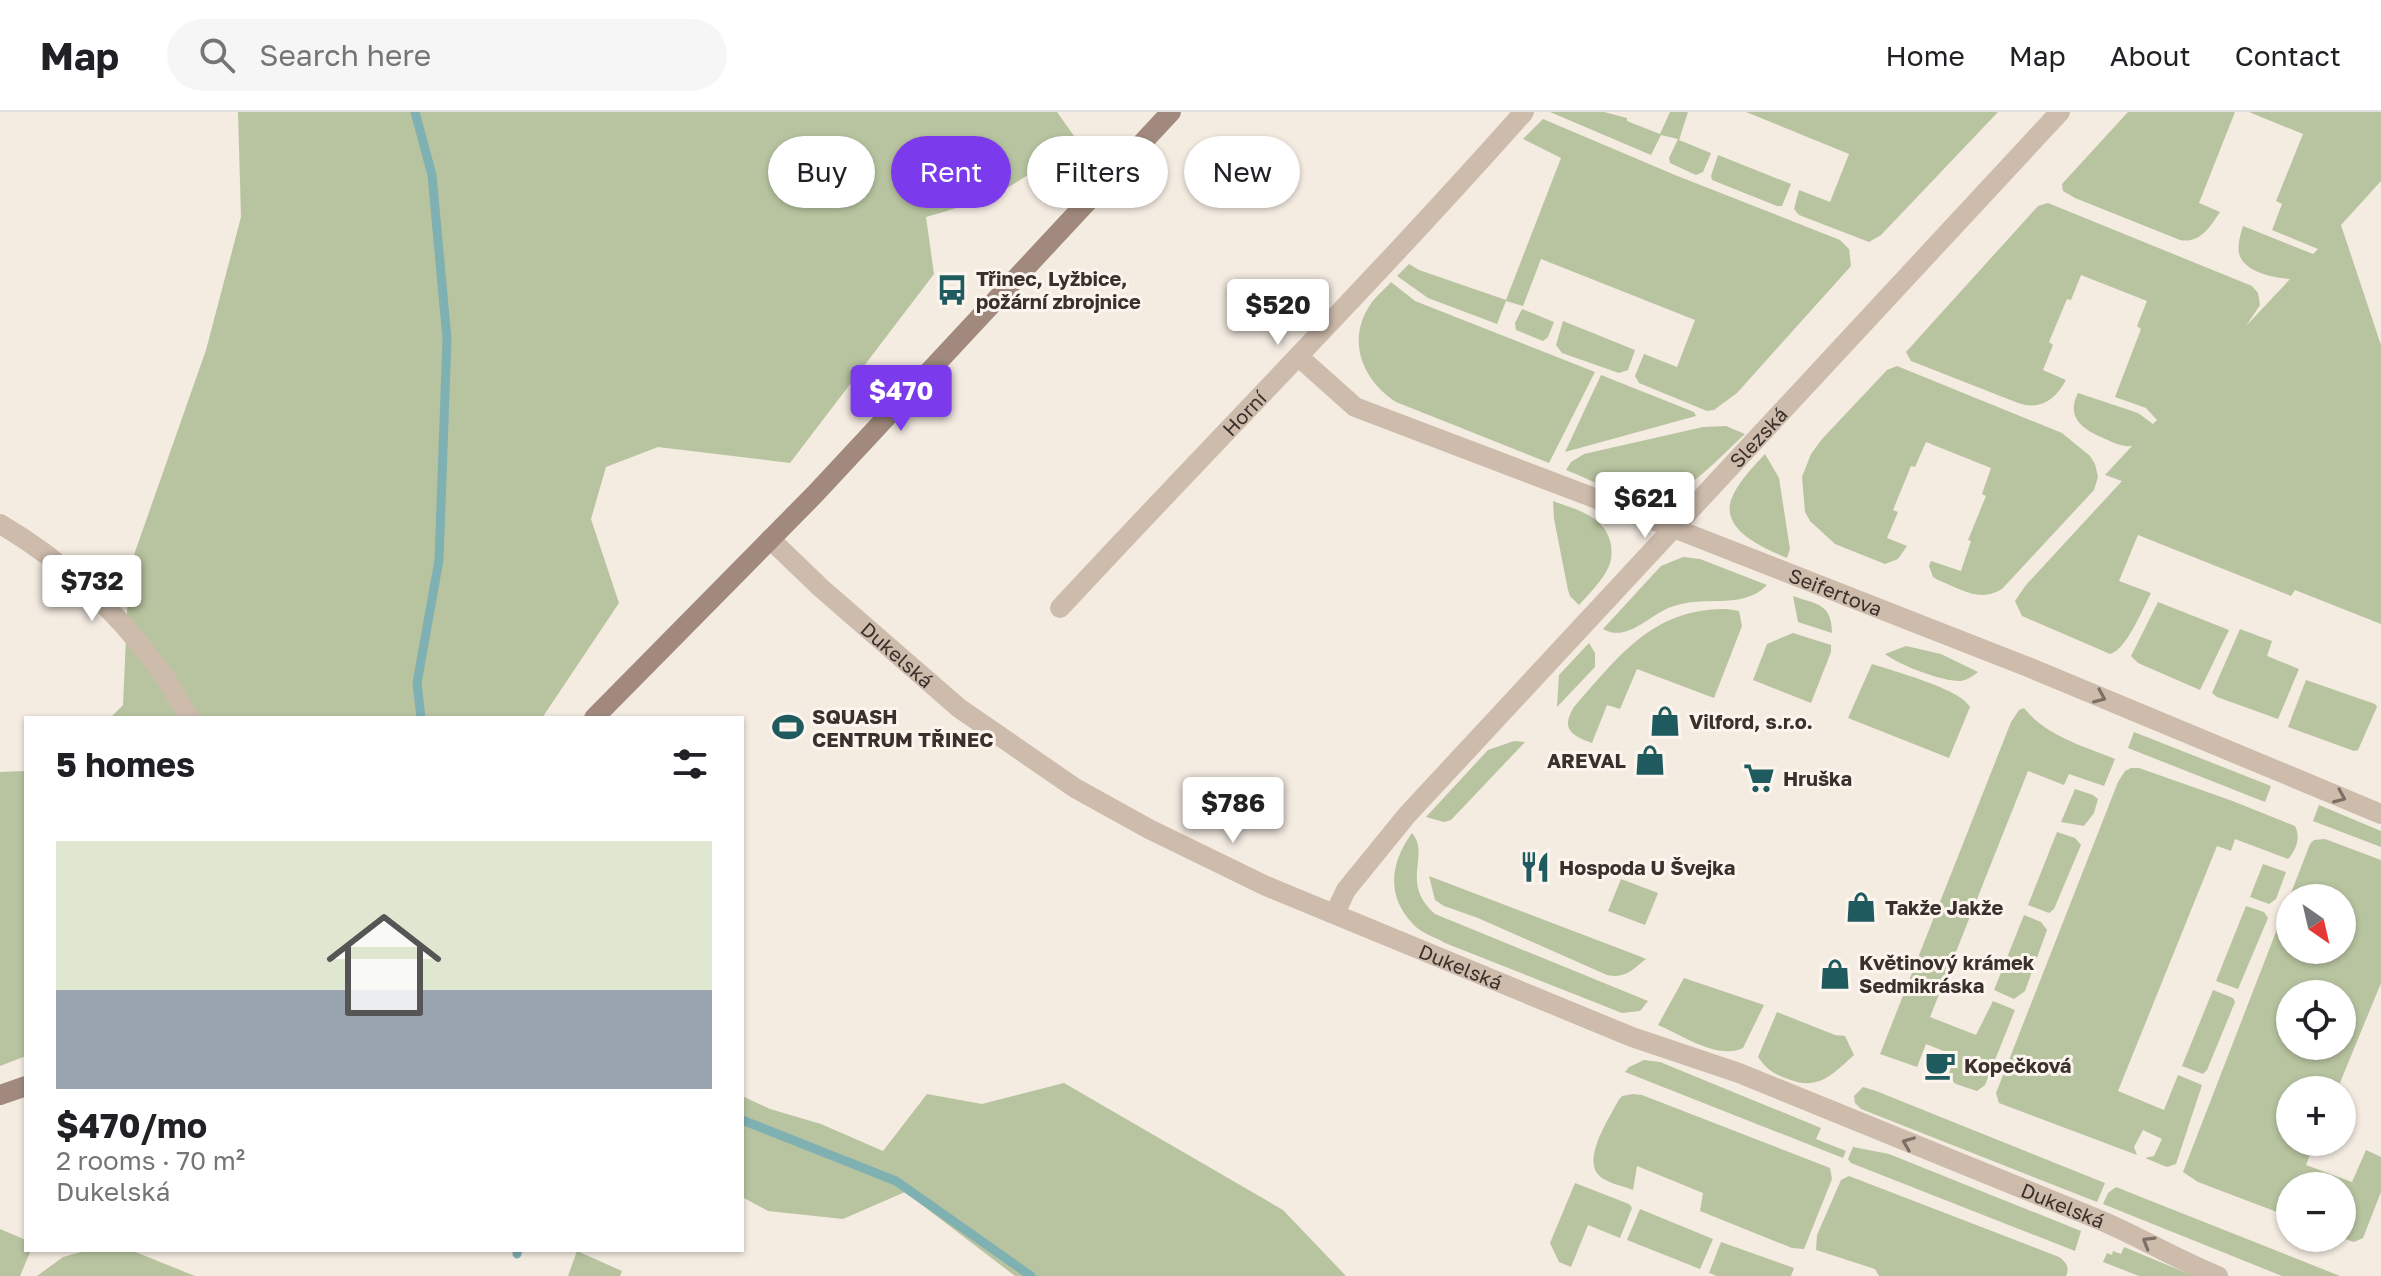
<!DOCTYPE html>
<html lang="en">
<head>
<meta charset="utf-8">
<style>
	:root { --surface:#fff; --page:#f6f6f6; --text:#202124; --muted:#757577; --line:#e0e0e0; --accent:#7c3aed }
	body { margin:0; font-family:"Golos Text",sans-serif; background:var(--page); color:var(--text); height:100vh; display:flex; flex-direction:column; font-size:30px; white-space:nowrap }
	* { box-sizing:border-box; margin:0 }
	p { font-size:26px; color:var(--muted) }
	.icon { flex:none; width:44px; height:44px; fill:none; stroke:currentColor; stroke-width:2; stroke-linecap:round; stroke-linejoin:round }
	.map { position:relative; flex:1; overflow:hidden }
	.sheet { position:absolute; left:24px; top:604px; width:720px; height:536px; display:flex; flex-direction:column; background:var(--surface); border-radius:0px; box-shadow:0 2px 6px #0004 }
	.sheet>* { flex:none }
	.guide { position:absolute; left:768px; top:24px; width:760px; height:72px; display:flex; gap:16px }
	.needle { width:52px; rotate:146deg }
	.fabs { position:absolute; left:2276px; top:772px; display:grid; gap:16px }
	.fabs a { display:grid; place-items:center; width:80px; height:80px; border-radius:50%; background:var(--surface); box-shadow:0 2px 6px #0004; font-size:40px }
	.price { position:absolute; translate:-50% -68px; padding:0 18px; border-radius:8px; background:#fff; color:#222; font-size:26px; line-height:52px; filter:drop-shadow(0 2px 4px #0008) }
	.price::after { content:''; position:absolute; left:50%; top:48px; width:24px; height:18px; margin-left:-12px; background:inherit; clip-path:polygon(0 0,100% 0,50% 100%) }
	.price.on { background:var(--accent); color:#fff }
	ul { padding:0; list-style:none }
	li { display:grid; align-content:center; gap:16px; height:424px; padding:0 32px }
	li span { display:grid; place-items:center; height:248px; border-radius:0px; color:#555 }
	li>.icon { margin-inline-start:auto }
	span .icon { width:144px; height:144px; fill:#fffc; stroke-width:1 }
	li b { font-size:34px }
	h2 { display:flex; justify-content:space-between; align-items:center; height:96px; padding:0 32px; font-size:34px }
	.pill { padding:0 28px; border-radius:36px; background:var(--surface); box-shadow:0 2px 6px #0004; font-size:28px; line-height:72px }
	.pill.on { background:var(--accent); color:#fff }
	header { display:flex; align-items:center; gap:48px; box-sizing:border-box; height:112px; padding:0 40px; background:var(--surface); border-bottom:2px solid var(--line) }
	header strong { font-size:38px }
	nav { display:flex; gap:44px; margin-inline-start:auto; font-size:28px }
	.search { width:560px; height:72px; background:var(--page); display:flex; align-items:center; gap:20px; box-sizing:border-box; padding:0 28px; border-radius:44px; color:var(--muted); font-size:30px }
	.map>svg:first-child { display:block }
	.green { fill:#b8c4a0; fill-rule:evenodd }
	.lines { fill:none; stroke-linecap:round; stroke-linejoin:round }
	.stream { stroke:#7fb0b2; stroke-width:9 }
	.street { stroke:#cdbbac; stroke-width:20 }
	.secondary { stroke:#a18a7d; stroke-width:20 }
	.oneway { stroke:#7d6f65 }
	.labels { text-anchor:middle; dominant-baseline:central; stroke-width:6; stroke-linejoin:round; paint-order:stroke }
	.poi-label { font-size:20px; font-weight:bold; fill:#3b302b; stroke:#fbf5ee; text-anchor:start }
	.street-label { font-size:20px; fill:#3b302b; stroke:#fbf5ee }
</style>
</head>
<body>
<header>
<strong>Map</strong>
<div class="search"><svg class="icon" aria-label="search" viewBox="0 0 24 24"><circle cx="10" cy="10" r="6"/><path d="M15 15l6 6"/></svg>Search here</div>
<nav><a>Home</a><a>Map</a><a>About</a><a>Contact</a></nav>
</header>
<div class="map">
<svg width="2381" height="1164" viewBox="0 0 2381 1164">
	<rect width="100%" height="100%" fill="#f4ebe1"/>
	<g class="green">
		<path d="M238 0H1057L1079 31 991 86 926 105 934 162 790 351 658 335 606 355 591 407 619 491 542 606H110L123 593 129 457 206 238 241 105Z"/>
		<path d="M1550 0H1604L1627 6V9L1660 22 1670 0H1688L1679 28 1711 41 1703 60 1696 63 1670 51 1669 46 1678 27 1661 23 1651 43Z"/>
		<path d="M1746 0H1998L1881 123 1869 130 1799 103 1794 97 1799 78 1830 90 1849 42Z"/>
		<path d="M2128 0H2235L2199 91 2220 100C2210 115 2200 132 2180 128L2075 86 2063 79 2062 72Z"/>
		<path d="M2249 0H2381V69L2341 113 2381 233V512L2295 478 2291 484 2138 423 2119 469 2151 481C2142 498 2127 537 2110 542L2022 504 2015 489 2026 473 2122 369 2105 363 2132 334C2121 335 2112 330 2101 325 2081 316 2066 304 2078 281L2138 301 2153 312 2157 308 2146 296 2115 285 2141 217 2137 214 2147 189 2081 163 2071 188 2067 187 2049 230 2053 233 2043 258 2066 268C2056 287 2040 299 2018 291L1911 249 1906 240 2038 94 2048 91 2252 174 2258 181 2260 193 2246 214 2290 167C2274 166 2243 160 2239 141 2237 132 2241 122 2243 114L2313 142 2318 137 2272 118 2282 92 2276 89 2303 22Z"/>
		<path d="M1543 7 1675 63 1840 128 1849 137 1851 154 1737 281 1714 298 1707 299 1639 271 1635 264 1644 242 1677 255 1695 208 1541 147 1523 194 1506 189 1497 212 1428 186 1397 164 1409 152 1419 158 1506 188 1561 46 1523 27Z"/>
		<path d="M1718 43 1791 72 1782 94H1777L1712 68 1711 64Z"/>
		<path d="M1391 170 1415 189 1595 260 1549 351 1396 290C1363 269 1346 229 1370 193 1375 185 1384 178 1391 170Z"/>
		<path d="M1522 197 1554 210 1548 225 1543 229 1516 218 1515 211Z"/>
		<path d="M1563 209 1635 238 1628 258 1619 261 1562 241 1556 233Z"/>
		<path d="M1897 254 2062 321 2090 344 2095 352 2098 365 2094 378 2002 477C1979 491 1961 477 1938 468L1933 465 1929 454 1931 449 1961 459 1971 429 1968 428 1986 384 1982 382 1991 356 1926 330 1915 355 1911 354 1893 398 1898 400 1887 426 1907 434 1898 447 1885 452 1835 432 1810 409 1805 400 1802 365 1811 342 1822 327 1887 258Z"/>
		<path d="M1601 263 1694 300 1696 304 1565 340Z"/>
		<path d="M1726 314 1745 322C1724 341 1682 387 1655 389 1634 390 1587 366 1566 358L1571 350 1584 342 1703 315Z"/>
		<path d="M1765 342 1779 366 1790 437 1787 446C1766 437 1721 419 1731 388 1737 371 1753 355 1765 342Z"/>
		<path d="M1553 389C1577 398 1606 404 1611 433 1612 442 1612 450 1607 458 1600 471 1589 482 1579 493L1570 484 1568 478 1554 407Z"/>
		<path d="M1683 445 1700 447 1767 473C1742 499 1705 482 1671 495 1649 503 1627 531 1603 517L1661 454Z"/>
		<path d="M1793 484C1818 493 1831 491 1832 521L1798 510Z"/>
		<path d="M2158 490 2229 518 2200 578 2138 551 2131 544Z"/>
		<path d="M1727 497 1739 499 1742 514 1714 586 1637 557 1620 597 1607 593 1592 631C1570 623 1561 616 1574 595 1619 544 1653 496 1727 497Z"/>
		<path d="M2240 517 2272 529 2267 544 2299 557 2278 607 2217 585 2212 581Z"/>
		<path d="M1793 521 1831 533V540L1811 591 1753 568 1767 532Z"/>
		<path d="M1589 531 1595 541V555L1557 595 1559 563Z"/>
		<path d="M1906 534 1941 542 1978 560C1973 564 1967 568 1961 569 1943 570 1899 553 1885 542Z"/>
		<path d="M1872 552C1893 559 1961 577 1970 595L1949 646 1848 606Z"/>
		<path d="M2306 568 2375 592 2377 595 2358 638 2354 639 2288 615Z"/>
		<path d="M2024 596C2046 624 2083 634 2115 647L2104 674 2069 662 2064 673 2028 659 1930 905 1976 923 1993 889 2015 898 1985 973 1977 979 1956 972 1947 965 1956 944 1926 932 1917 955 1880 942 2011 610 2019 598Z"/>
		<path d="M2134 620 2271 674 2265 690 2128 636Z"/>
		<path d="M1514 629 1525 630 1451 708 1444 710 1426 705 1488 638Z"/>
		<path d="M2131 656H2139L2230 688 2295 714C2301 726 2296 738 2288 747L2235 727 2231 739 2217 734 2118 979 2164 998 2178 963 2202 973 2176 1052 2167 1055 2145 1046 2154 1044 2162 1027 2143 1018 2134 1035 2137 1043 1999 991 1996 981 2118 670 2125 659Z"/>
		<path d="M26 659V944L0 954V660Z"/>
		<path d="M2075 677 2093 683 2098 687 2094 701 2084 714 2061 710Z"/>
		<path d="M2319 693 2381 719V735L2313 709Z"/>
		<path d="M2057 720 2075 726 2081 733 2054 797 2049 801 2028 793Z"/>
		<path d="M1412 721C1431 743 1399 771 1435 802L1648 889 1640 899 1622 901 1445 831C1435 825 1421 821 1413 812 1385 783 1391 750 1412 721Z"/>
		<path d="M2325 727 2381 748V871L2337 978H2290V1030H2315L2306 1053 2352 1070 2366 1038 2381 1045V1080L2363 1126 2354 1130 2342 1126V1074H2290V1105L2198 1070 2183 1060 2310 732 2314 728ZM2342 786V838H2290V786ZM2290 882H2342V934H2290Z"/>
		<path d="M2263 752 2286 760 2276 787 2269 792 2250 785Z"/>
		<path d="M1429 764 1639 844 1646 847C1632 858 1625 867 1607 863L1478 806 1444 794 1435 788Z"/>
		<path d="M1621 767 1658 781 1645 813 1608 799Z"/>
		<path d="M2246 794 2264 800 2268 806 2238 877 2216 869Z"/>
		<path d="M2024 803 2041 810 2047 818 2025 879 2014 887 1994 878Z"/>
		<path d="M1684 866 1764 893 1743 936C1717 948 1682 923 1658 913Z"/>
		<path d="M2213 878 2233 886 2235 890 2207 958 2203 962 2182 954Z"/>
		<path d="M1777 900 1835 923 1845 924 1854 943C1832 963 1818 979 1788 967 1774 962 1766 957 1758 945Z"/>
		<path d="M1644 948 1660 950 1821 1016 1816 1027 1846 1039 1843 1046 1625 960 1629 955Z"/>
		<path d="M1064 971 1283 1098 1346 1164H1015L905 1080 843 1107 768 1099 742 1085V984L770 997 821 1012 883 1039 927 982 982 992Z"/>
		<path d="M1863 975 1876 979 2105 1071 2097 1090 1861 997 1855 991 1854 984Z"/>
		<path d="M1633 982 1642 983 1830 1056 1832 1067 1804 1137 1792 1136 1700 1099 1703 1081 1637 1054 1633 1078C1623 1074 1611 1072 1602 1066 1579 1051 1609 1007 1618 989L1622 984Z"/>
		<path d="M1853 1035 1889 1042 2081 1119 2075 1139 1851 1051 1848 1047Z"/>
		<path d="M1849 1064 2059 1145C2066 1150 2070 1155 2066 1164H1879L1875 1157 1816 1138 1817 1123 1841 1068Z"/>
		<path d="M1575 1071 1629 1092 1632 1096 1620 1126 1588 1113 1571 1155 1559 1150 1550 1131Z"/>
		<path d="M2116 1075 2141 1085 2340 1164H2282L2103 1092 2108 1081Z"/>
		<path d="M1640 1097 1713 1127 1700 1157 1627 1128Z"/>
		<path d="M0 1117 26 1128V1138H31L20 1164H0Z"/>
		<path d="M1721 1130 1794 1156 1791 1164H1717L1709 1161Z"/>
		<path d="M2124 1135 2194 1164H2139L2103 1150 2107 1141 2112 1143 2113 1139 2121 1142Z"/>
		<path d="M88 1138 133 1139 195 1164H37L63 1145Z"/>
		<path d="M577 1139 622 1159 620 1164H568Z"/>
	</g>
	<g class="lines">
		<g class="stream">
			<path d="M415 0 432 63 447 227 439 448 417 571 421 606"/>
			<path d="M742 1008 896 1069 1031 1164"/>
			<path d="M517 1142 518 1138"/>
		</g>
		<g class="street">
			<path id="s1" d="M1299 245 1355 295 1676 417 2028 555 2381 702"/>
			<path d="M0 412C60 447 115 497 156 553 169 569 178 588 189 606"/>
			<path id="s2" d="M770 427 821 476 959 596 1075 676 1149 717 1266 774 1632 925 1739 961 2095 1106C2137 1123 2175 1147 2218 1164"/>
			<path id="s3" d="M1060 496C1214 330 1374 169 1524 0"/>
			<path id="s4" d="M1335 801 1346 778 1407 703 2060 0"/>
		</g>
		<g class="secondary">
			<path d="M594 606 815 382 1171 0"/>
			<path d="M0 983 26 974"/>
		</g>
	</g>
	<defs><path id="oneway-chevron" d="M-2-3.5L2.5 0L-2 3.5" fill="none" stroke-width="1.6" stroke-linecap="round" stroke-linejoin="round" transform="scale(2)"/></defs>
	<g class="oneway">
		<use href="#oneway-chevron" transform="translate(2100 585) rotate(23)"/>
		<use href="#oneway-chevron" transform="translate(2340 685) rotate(23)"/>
		<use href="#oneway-chevron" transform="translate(1908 1031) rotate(-158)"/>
		<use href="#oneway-chevron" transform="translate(2148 1130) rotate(-149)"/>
	</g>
	<defs>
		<symbol id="bus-bare" viewBox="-9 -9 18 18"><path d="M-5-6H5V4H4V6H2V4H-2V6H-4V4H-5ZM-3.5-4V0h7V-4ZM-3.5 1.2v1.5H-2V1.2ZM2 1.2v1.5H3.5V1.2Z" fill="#1f5a5e" stroke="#fbf5ee" stroke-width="2.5" paint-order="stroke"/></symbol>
		<symbol id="shop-bare" viewBox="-9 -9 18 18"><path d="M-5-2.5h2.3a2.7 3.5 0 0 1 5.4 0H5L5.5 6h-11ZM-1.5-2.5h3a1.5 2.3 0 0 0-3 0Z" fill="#1f5a5e" stroke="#fbf5ee" stroke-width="2.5" paint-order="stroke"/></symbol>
		<symbol id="stadium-bare" viewBox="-9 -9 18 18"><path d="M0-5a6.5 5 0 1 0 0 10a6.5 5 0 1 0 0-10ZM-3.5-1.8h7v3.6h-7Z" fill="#1f5a5e" stroke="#fbf5ee" stroke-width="2.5" paint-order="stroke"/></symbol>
		<symbol id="supermarket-bare" viewBox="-9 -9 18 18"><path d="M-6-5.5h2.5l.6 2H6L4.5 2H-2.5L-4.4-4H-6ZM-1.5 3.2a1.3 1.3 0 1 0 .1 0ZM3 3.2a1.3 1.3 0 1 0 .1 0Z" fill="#1f5a5e" stroke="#fbf5ee" stroke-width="2.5" paint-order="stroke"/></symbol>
		<symbol id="restaurant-bare" viewBox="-9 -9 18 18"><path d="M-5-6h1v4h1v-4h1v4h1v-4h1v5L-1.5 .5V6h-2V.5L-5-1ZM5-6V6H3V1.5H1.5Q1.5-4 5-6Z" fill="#1f5a5e" stroke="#fbf5ee" stroke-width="2.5" paint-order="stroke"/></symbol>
		<symbol id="cafe-bare" viewBox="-9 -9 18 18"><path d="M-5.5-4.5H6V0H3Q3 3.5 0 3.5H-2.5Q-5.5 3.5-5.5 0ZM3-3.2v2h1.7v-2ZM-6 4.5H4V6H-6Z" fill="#1f5a5e" stroke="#fbf5ee" stroke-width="2.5" paint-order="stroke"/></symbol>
	</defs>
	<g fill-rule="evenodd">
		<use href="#bus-bare" x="930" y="156" width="44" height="44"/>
		<use href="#shop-bare" x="1643" y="587" width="44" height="44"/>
		<use href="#stadium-bare" x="766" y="593" width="44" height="44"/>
		<use href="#shop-bare" x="1628" y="626" width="44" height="44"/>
		<use href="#supermarket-bare" x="1737" y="644" width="44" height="44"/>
		<use href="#restaurant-bare" x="1513" y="733" width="44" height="44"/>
		<use href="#shop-bare" x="1839" y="773" width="44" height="44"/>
		<use href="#shop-bare" x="1813" y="840" width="44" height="44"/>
		<use href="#cafe-bare" x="1918" y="931" width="44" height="44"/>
	</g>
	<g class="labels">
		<g class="poi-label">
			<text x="976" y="166">Třinec, Lyžbice,<tspan x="976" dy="23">požární zbrojnice</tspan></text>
			<text x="812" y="604">SQUASH<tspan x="812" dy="23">CENTRUM TŘINEC</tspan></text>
			<text x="1689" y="609">Vilford, s.r.o.</text>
			<text x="1626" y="648" text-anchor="end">AREVAL</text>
			<text x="1783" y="666">Hruška</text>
			<text x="1559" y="755">Hospoda U Švejka</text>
			<text x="1885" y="795">Takže Jakže</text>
			<text x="1859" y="850">Květinový krámek<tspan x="1859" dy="23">Sedmikráska</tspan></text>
			<text x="1964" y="953">Kopečková</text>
		</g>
		<g class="street-label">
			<text stroke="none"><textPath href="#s3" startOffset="268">Horní</textPath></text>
			<text stroke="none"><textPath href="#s4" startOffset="638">Slezská</textPath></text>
			<text stroke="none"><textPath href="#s1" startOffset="590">Seifertova</textPath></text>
			<text stroke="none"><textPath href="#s2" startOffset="172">Dukelská</textPath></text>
			<text stroke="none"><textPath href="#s2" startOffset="820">Dukelská</textPath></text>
			<text stroke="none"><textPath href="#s2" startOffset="1468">Dukelská</textPath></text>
		</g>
	</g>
</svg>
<div class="fabs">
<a><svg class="needle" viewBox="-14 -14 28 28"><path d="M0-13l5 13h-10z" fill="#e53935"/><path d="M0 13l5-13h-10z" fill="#757577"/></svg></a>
<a><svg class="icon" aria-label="locate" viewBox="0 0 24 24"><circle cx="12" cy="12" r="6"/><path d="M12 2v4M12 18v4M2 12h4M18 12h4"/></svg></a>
<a>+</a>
<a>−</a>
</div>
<b class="price" style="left:1278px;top:235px">$520</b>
<b class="price on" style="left:901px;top:321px">$470</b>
<b class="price" style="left:1645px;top:428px">$621</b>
<b class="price" style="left:92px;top:511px">$732</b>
<b class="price" style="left:1233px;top:733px">$786</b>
<div class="guide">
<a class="pill">Buy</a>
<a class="pill on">Rent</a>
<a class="pill">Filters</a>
<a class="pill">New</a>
</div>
<section class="sheet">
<h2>5 homes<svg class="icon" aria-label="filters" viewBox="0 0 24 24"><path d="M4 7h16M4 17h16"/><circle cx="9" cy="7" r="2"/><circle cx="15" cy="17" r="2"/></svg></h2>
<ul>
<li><span style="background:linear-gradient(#dfe7d0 60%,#9aa5b1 0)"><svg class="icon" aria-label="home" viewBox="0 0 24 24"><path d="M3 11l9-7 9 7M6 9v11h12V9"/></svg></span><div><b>$470/mo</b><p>2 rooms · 70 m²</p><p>Dukelská</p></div></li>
</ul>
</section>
</div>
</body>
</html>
